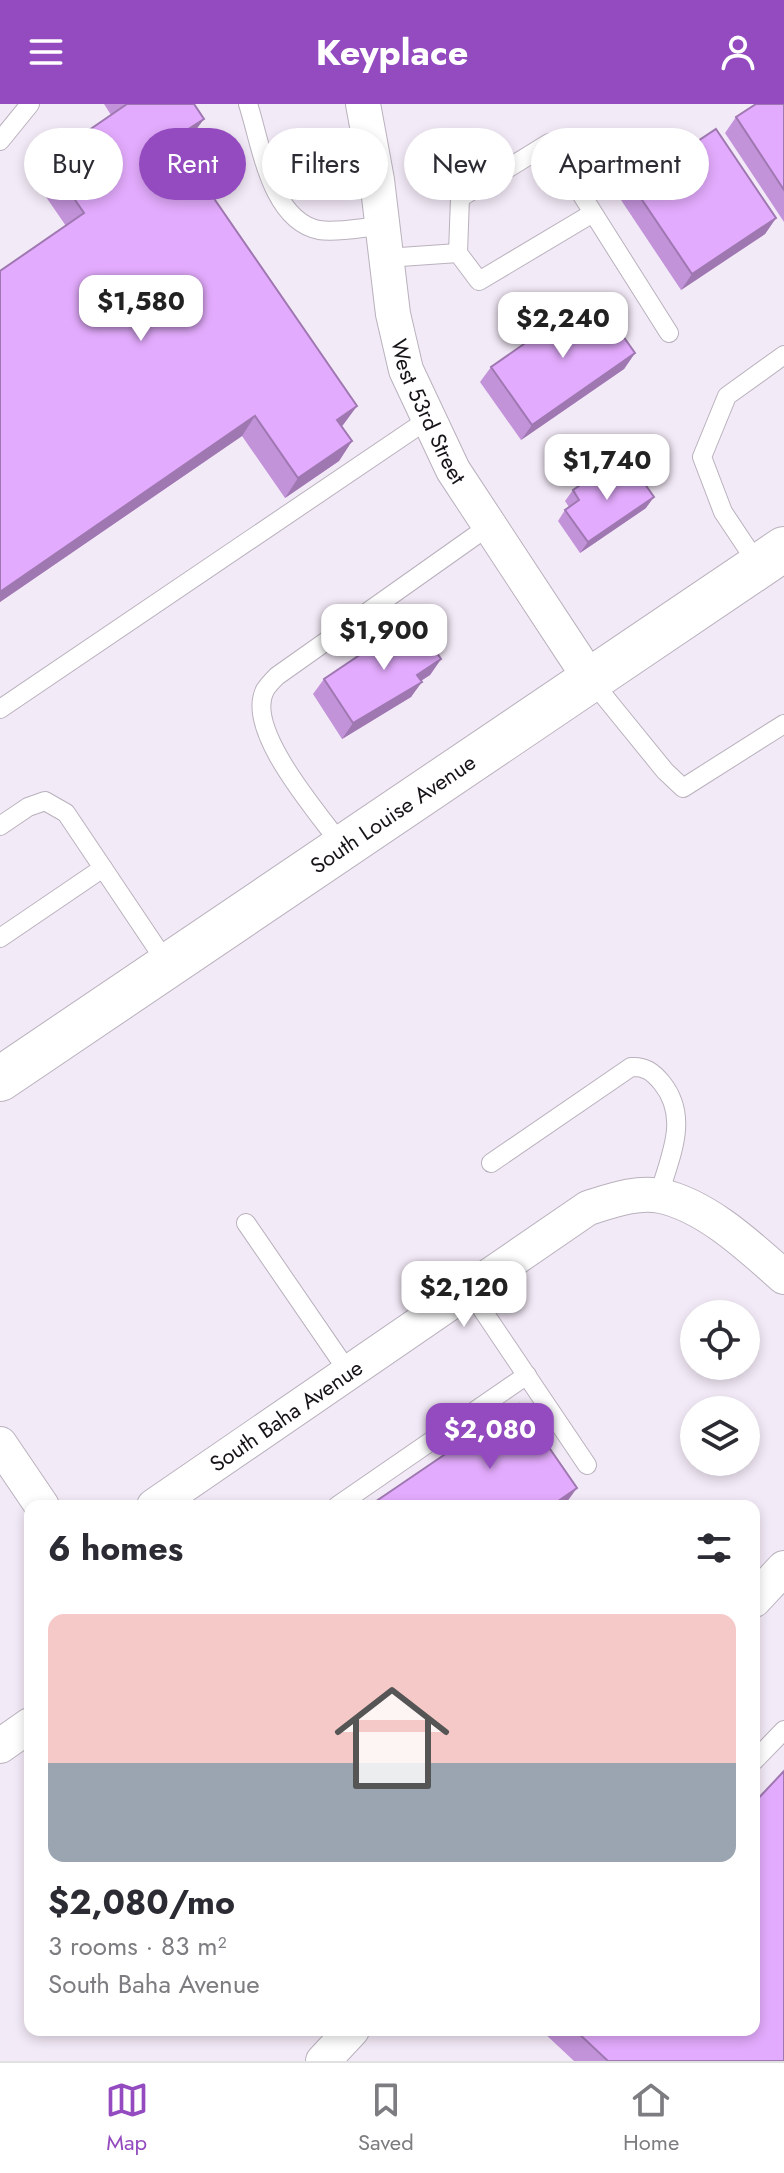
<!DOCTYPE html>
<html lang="en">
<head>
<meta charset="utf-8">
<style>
	:root { --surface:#fff; --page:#f2f2f3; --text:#2b2b33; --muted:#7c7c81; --line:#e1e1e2; --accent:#934bbf }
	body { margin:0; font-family:Jost,sans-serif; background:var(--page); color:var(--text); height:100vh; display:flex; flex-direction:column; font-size:30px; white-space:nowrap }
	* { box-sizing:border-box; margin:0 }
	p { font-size:26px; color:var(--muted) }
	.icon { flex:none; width:44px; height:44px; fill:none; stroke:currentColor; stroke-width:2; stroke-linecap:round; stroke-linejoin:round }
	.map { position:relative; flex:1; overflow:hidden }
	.sheet { position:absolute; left:24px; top:1396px; width:736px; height:536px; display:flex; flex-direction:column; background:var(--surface); border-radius:16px; box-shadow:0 4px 12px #0003 }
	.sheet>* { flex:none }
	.hud { position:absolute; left:24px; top:24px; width:736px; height:72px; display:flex; gap:16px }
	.controls { position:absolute; left:680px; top:1196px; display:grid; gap:16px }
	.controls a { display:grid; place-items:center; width:80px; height:80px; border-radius:50%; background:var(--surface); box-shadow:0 4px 12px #0003; font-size:40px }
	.price { position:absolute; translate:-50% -68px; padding:0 18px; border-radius:16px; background:#fff; color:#222; font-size:26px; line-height:52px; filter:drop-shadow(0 2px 4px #0008) }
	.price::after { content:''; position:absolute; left:50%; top:48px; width:24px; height:18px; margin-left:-12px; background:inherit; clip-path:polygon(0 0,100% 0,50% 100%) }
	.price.selected { background:var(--accent); color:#fff }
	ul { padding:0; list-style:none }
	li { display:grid; align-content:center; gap:16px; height:424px; padding:0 24px }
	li+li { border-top:2px solid var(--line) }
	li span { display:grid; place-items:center; height:248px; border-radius:16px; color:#555 }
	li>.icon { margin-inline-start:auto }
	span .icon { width:144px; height:144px; fill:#fffc; stroke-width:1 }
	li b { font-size:34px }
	h2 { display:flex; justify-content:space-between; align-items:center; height:96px; padding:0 24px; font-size:34px }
	.tag { padding:0 28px; border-radius:36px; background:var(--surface); box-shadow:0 4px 12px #0003; font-size:28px; line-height:72px }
	.tag.selected { background:var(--accent); color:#fff }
	header { display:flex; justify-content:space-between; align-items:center; height:104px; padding:0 24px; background:var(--accent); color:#fff; font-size:36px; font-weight:700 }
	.tab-bar { display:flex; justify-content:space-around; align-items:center; height:112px; border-top:2px solid var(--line); background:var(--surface); font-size:22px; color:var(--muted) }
	.tab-bar a { display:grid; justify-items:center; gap:4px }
	.tab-bar .selected { color:var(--accent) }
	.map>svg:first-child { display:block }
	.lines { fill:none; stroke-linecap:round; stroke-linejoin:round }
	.lane-casing { stroke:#b9b1bd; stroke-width:20 }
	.street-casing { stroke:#b9b1bd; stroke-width:36 }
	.primary-casing { stroke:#b9b1bd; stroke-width:46 }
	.lane { stroke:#fff; stroke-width:18 }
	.street { stroke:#fff; stroke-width:34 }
	.primary { stroke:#fff; stroke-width:44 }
	.wall { fill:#c393da }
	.shaded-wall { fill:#9f78b1 }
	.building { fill:#e3abfd; stroke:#9f78b1; stroke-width:2 }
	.labels { text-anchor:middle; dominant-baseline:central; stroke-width:6; stroke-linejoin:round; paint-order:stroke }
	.street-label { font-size:22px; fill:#171419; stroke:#fdf9ff }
</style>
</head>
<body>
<header><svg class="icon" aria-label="menu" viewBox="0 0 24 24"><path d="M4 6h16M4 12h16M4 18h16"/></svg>Keyplace<svg class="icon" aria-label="person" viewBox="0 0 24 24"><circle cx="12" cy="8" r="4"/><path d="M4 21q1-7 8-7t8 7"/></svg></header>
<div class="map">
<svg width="784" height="1957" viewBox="0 0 784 1957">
	<rect width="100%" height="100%" fill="#f3eaf7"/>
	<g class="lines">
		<defs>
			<g id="lane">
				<path d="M248 0C261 39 270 116 319 126 338 129 364 123 382 122"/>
				<path d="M0 37 30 0"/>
				<path d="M593 109 479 177 458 149 460 94 549 39 669 229"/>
				<path d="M386 154 458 149"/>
				<path d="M759 462 723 408 702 353 727 292 784 251"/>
				<path d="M591 576 665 667 683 684 784 620"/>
				<path d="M0 605 427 316"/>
				<path d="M0 722 28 703 45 697 66 709 168 861"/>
				<path d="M343 743C320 711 244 626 265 586 268 581 273 576 277 572L489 422"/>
				<path d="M0 834 103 764"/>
				<path d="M491 1059 631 963C645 962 653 968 662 979 690 1014 670 1052 659 1091"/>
				<path d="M246 1119 349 1269"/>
				<path d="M469 1186 587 1361"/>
				<path d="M337 1402 527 1271"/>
				<path d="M754 1657 784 1626"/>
			</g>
			<g id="street">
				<path id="s1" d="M363 0 377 76 393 210 406 266 453 366 591 576"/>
				<path d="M0 1340 42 1402"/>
				<path id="s2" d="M154 1402 588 1104C611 1097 637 1087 661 1092 707 1102 750 1143 784 1173"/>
				<path d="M754 1496 784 1464"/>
				<path d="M0 1642 30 1621"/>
				<path d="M323 1957 352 1926"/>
			</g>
			<g id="primary">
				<path id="s3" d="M0 975 784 445"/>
			</g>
		</defs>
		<use href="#lane" class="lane-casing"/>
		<use href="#street" class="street-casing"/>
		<use href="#primary" class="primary-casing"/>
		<use href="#lane" class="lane"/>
		<use href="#street" class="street"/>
		<use href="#primary" class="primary"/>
	</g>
	<g class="wall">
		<path d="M104 0H194L190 34 178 42 357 302 342 322 352 337 339 357 285 394 242 332 0 498V167L66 122 33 74 47 55 111 11Z"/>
		<path d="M784 0V118L725 29 736 13Z"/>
		<path d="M632 81 776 114 765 130 681 186 621 96Z"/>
		<path d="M635 249 624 265 521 336 480 278 491 263Z"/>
		<path d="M606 381 646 404 580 449 558 417 565 406 569 403 565 397 573 386Z"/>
		<path d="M388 539 438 551 441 555 430 571 421 577 411 593 342 635 313 590 324 575Z"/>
		<path d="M545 1926H754L784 1957H574L543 1928Z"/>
	</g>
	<g class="shaded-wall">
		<path d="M204 15 190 34 160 55 173 35Z"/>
		<path d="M776 114 765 130 681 186 692 170Z"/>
		<path d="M635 249 624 265 521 336 532 321Z"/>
		<path d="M357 302 343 321 324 335 337 316Z"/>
		<path d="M255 312 242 332 0 498V488Z"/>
		<path d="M352 337 339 357 285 394 298 374Z"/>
		<path d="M654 393 646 404 580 449 588 438Z"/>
		<path d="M441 547 431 562 441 555 430 571 406 586 417 571 437 549Z"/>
		<path d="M422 578 411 593 342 635 353 619Z"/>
		<path d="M577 1384 564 1402H551Z"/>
	</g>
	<g class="building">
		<path d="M127 0H194L204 15 173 35 357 302 337 316 352 337 298 374 255 312 0 488V167L84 109 47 55Z"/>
		<path d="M756 0H784V86L736 13Z"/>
		<path d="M716 25 776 114 692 170 632 81Z"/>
		<path d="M594 191 635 249 532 321 491 263Z"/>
		<path d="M633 363 654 393 588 438 565 406 579 396 573 386 598 369 606 381Z"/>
		<path d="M417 520 421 526 425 522 441 547 437 549 441 555 417 571 422 578 353 619 324 575 385 534 388 539Z"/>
		<path d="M519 1300 577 1384 551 1402H369Z"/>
		<path d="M784 1667V1957H608L575 1926H754V1699Z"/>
	</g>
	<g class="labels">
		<g class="street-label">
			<text stroke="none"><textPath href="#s1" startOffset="316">West 53rd Street</textPath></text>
			<text stroke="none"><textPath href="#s3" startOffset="474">South Louise Avenue</textPath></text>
			<text stroke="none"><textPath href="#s2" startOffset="160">South Baha Avenue</textPath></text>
		</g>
	</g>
</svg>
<div class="controls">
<a><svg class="icon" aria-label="locate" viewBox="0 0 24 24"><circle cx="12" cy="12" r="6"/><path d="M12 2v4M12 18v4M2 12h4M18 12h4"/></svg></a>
<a><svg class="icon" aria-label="layers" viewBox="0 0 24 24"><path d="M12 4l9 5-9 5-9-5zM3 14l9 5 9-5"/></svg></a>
</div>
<b class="price" style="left:141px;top:239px">$1,580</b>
<b class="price" style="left:563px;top:256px">$2,240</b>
<b class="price" style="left:607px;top:398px">$1,740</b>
<b class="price" style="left:384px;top:568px">$1,900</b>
<b class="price" style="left:464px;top:1225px">$2,120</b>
<b class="price selected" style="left:490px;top:1367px">$2,080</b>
<div class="hud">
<a class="tag">Buy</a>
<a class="tag selected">Rent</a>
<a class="tag">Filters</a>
<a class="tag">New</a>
<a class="tag">Apartment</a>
</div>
<section class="sheet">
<h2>6 homes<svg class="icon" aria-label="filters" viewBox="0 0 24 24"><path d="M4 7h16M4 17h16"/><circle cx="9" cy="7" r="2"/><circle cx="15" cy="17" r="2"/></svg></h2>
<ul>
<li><span style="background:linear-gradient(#f6c9c9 60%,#9aa5b1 0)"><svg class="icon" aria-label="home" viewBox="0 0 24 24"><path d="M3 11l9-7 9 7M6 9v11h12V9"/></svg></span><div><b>$2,080/mo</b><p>3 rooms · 83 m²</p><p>South Baha Avenue</p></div></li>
</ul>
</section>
</div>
<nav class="tab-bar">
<a class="selected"><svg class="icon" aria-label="map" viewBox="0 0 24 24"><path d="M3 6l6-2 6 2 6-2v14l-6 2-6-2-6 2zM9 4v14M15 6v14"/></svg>Map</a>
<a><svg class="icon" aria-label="saved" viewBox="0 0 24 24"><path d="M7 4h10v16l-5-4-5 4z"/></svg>Saved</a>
<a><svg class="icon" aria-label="home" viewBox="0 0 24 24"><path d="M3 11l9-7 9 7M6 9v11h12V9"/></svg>Home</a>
</nav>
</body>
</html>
